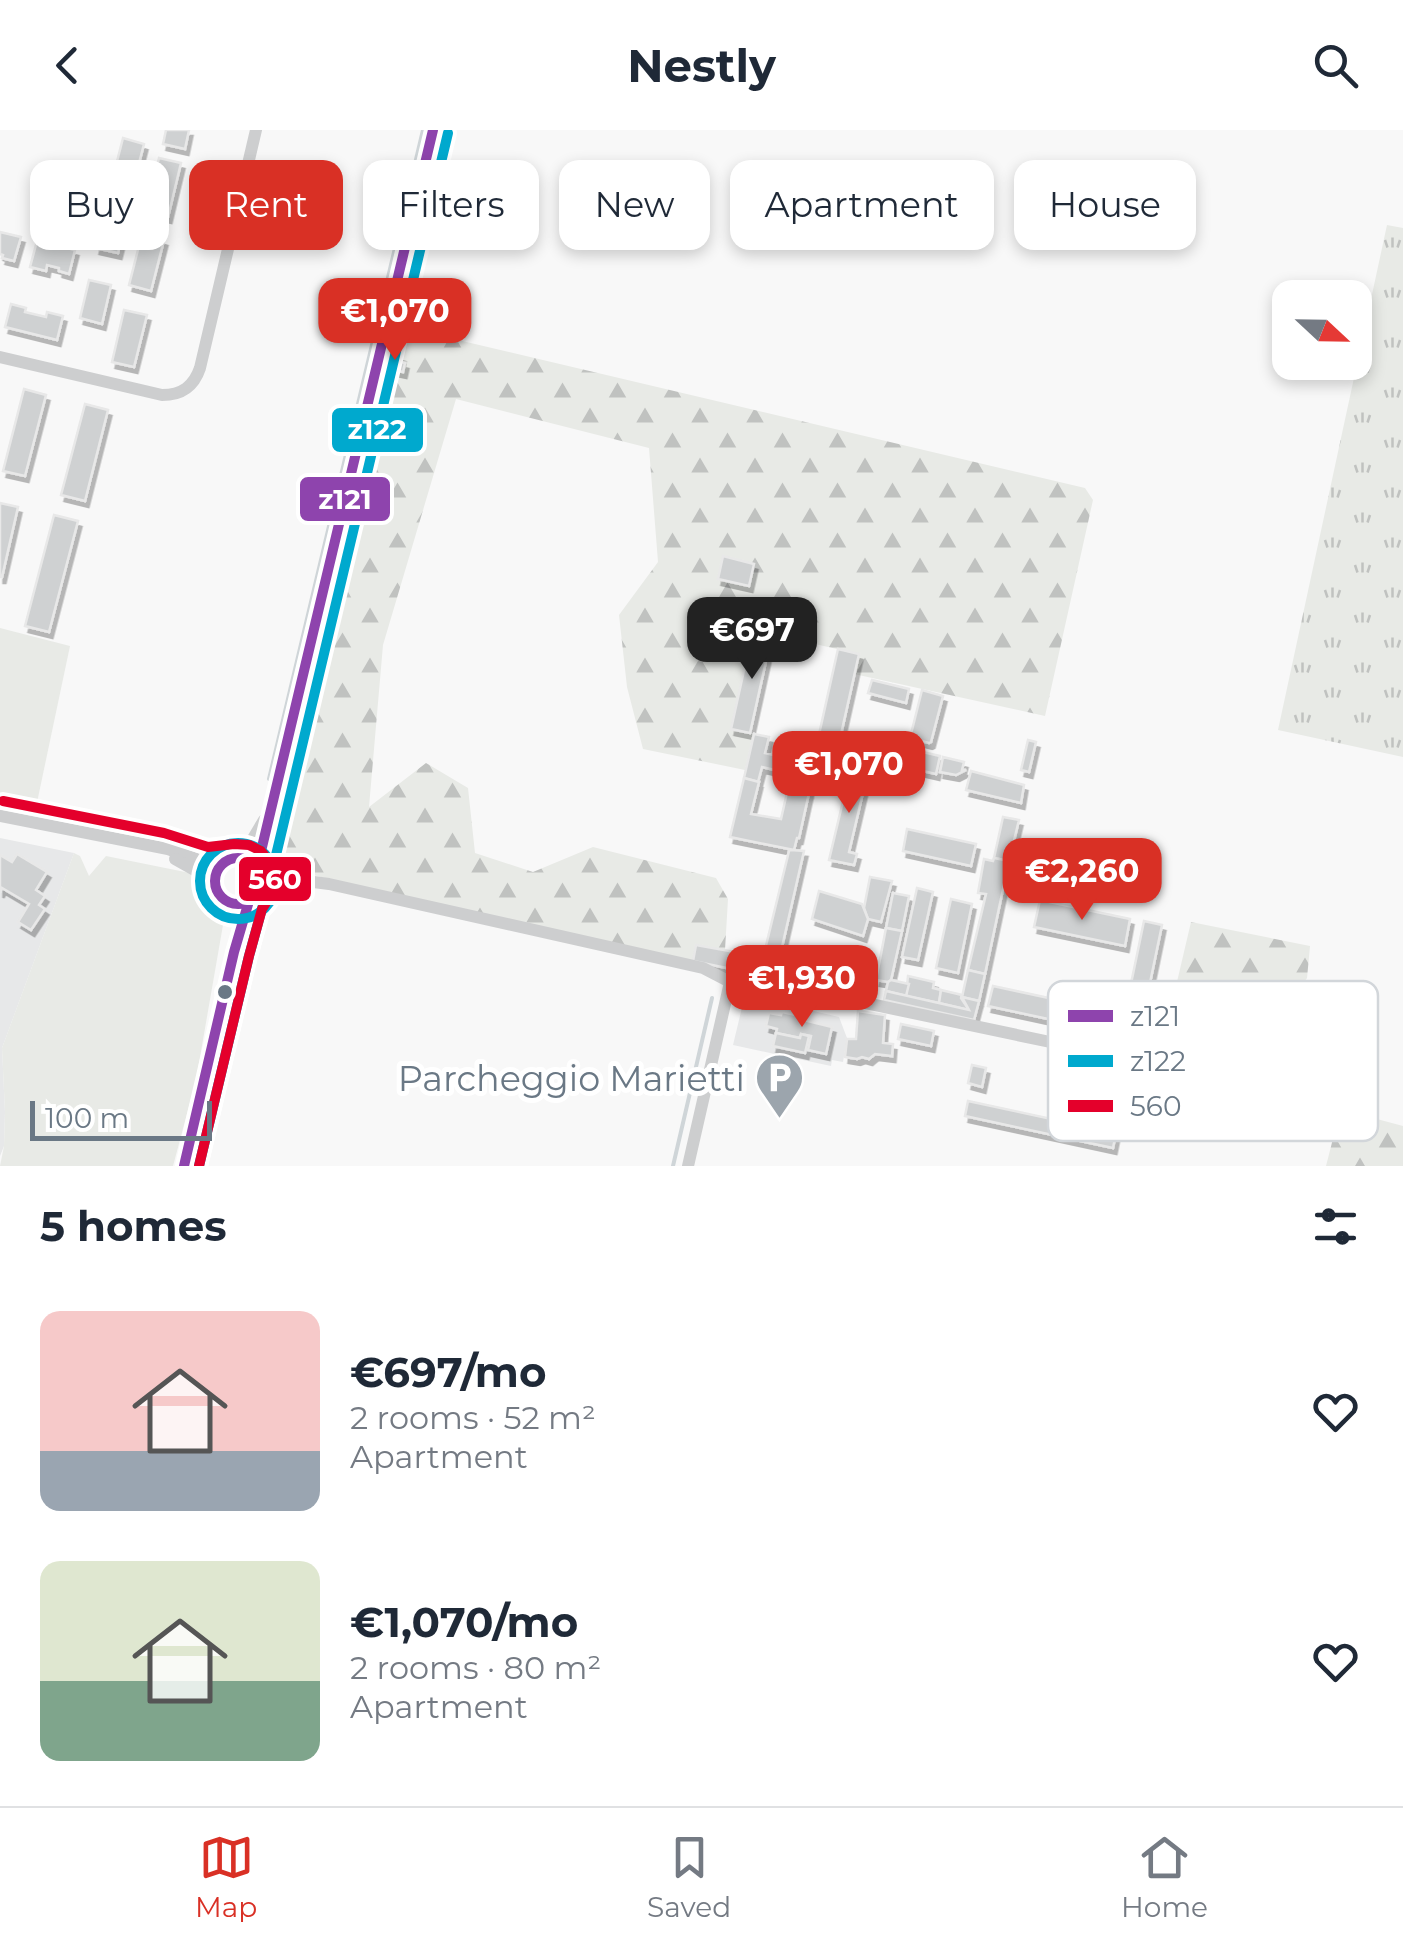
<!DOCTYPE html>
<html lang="en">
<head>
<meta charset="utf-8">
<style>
	:root { --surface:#fff; --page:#f6f6f7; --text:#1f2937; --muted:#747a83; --line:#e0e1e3; --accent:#d93025 }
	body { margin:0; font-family:Montserrat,sans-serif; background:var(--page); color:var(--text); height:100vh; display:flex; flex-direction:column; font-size:38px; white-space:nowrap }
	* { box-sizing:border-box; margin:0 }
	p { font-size:32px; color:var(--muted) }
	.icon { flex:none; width:55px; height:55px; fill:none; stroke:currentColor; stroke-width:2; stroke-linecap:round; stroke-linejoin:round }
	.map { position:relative; height:1036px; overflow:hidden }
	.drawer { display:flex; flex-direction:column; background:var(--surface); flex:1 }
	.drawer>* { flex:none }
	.guide { position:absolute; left:30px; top:30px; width:1345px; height:90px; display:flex; gap:20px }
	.needle { width:65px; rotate:112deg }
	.tools { position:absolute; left:1272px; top:150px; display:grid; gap:20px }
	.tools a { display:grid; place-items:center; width:100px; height:100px; border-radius:20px; background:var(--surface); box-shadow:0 5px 15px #0003; font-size:50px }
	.scale { position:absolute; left:30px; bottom:25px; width:182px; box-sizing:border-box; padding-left:10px; border:5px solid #6a7885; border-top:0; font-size:28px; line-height:35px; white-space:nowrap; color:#6a7885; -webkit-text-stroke:8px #fff; paint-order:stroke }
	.price { position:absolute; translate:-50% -85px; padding:0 22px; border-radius:20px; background:var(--accent); color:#fff; font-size:32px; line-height:65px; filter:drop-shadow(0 2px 5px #0008) }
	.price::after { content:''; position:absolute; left:50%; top:60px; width:30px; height:22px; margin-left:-15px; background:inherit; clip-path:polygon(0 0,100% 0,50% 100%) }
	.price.selected { background:#222; color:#fff }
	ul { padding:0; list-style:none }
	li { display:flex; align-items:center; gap:30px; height:250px; padding:0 40px }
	li span { display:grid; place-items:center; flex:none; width:280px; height:200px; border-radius:20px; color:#555 }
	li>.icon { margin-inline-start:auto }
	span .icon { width:120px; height:120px; fill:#fffc; stroke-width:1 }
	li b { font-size:42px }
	h2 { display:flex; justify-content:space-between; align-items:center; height:120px; padding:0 40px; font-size:42px }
	.chip { padding:0 35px; border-radius:20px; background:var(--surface); box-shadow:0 5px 15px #0003; font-size:35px; line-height:90px }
	.chip.selected { background:var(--accent); color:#fff }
	header { display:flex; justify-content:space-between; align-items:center; height:130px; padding:0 40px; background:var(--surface); font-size:45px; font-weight:700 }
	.tab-bar { display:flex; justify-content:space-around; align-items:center; height:140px; border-top:2px solid var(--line); background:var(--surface); font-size:28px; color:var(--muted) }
	.tab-bar a { display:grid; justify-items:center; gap:5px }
	.tab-bar .selected { color:var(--accent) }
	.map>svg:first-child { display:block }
	.built { fill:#e7e8e9 }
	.grass { fill:url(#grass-tufts) }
	.forest { fill:url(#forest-firs) }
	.green { fill:#e8eae6 }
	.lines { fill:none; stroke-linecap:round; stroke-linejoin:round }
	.stream { stroke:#cfd5d8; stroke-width:4 }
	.building { fill:#cfd1d2; stroke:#e8e8e8; stroke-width:2.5; filter:url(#shadow) }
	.minor { stroke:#cdcecf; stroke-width:12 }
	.bus-1-casing { stroke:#fff; stroke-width:18 }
	.bus-2-casing { stroke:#fff; stroke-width:18 }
	.bus-3-casing { stroke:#fff; stroke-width:18 }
	.bus-1 { stroke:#8e44ad; stroke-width:10 }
	.bus-2 { stroke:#00a9ce; stroke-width:10 }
	.bus-3 { stroke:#e4002b; stroke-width:10 }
	.bus-dot { fill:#6a7885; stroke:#fff; stroke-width:4 }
	.labels { text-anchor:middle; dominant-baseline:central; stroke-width:10; stroke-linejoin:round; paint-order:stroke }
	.poi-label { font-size:35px; fill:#6a7885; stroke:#fff; text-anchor:end }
	.key { fill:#fff; stroke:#d2d6da; stroke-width:2.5 }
	.key-label { font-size:28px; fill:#6a7885 }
	.line-badge { stroke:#fff; stroke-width:4 }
	.badge-label { font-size:28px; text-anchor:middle; font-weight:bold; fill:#fff }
</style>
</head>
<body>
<header><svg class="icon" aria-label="back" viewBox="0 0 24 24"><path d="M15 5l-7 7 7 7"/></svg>Nestly<svg class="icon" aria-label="search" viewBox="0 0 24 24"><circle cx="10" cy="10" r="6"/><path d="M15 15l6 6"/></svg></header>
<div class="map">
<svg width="1403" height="1036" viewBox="0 0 1403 1036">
	<defs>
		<pattern id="grass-tufts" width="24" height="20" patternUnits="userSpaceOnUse" patternTransform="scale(2.5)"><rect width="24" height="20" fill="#e8eae6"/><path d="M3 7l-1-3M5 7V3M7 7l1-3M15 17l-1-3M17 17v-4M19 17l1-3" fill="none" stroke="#c0c2c0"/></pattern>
		<pattern id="forest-firs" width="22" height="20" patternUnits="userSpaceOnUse" patternTransform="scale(2.5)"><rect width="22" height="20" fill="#e8eae6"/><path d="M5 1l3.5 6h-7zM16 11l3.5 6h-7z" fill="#c0c2c0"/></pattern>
		<filter id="shadow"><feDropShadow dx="3.5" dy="6" stdDeviation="0" flood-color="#0004"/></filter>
	</defs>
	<rect width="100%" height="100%" fill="#f8f8f8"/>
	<g class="built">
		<path d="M0 708 74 723 2 918 5 982 4 1016 0 1026Z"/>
		<path d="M745 865 839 887 847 908 843 932 832 930 831 936 733 915Z"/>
	</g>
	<path class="grass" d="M1387 95 1403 98V627L1278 600Z"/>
	<g class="forest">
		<path d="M407 198 1085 358 1093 370 1045 586 854 544 859 524 753 500 731 599 753 604 745 640 643 619 627 557 619 485 658 432 649 318 456 269 383 515 369 677 426 633 468 658 475 723 533 742 593 717 716 748 728 769 725 820 697 815 693 831 277 737 271 729 311 548 384 238 403 242 405 233 401 232 402 226 388 223 392 207Z"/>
		<path d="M1191 792 1310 816 1307 848 1246 934 1162 916Z"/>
		<path d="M1362 985 1403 996V1036H1326L1337 993Z"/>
	</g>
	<g class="green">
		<path d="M0 498 70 516 35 682 0 674Z"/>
		<path d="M74 723 80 726 89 746 106 726 200 745 223 795 196 950 173 1036H0L4 1016 5 982 2 918Z"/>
	</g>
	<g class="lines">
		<g class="stream">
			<path d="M269 649 423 0"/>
			<path d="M673 1036 712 868"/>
		</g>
	</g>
	<g class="building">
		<path d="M166 0H189L185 19 163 14Z"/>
		<path d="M123 8 144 14 134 52 113 47Z"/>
		<path d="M159 28 181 33 168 87 146 82Z"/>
		<path d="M109 66 131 71 118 123 96 118Z"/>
		<path d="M0 102 21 107 14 131 2 128 3 125 0 124Z"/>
		<path d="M142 104 164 110 151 161 129 155Z"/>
		<path d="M37 111 75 120 69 144 59 141V138L47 135 46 141 30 137Z"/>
		<path d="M89 150 111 155 102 194 80 188Z"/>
		<path d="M11 174 26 178 25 182 46 187 47 182 63 186 57 210 5 197Z"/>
		<path d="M124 180 147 185 134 237 112 232Z"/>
		<path d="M388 223 402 226 401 232 405 233 403 242 384 238Z"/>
		<path d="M24 259 46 265 25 346 3 341Z"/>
		<path d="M85 274 108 280 85 371 61 365Z"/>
		<path d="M0 373 18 377 2 447H0Z"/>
		<path d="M54 385 78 391 49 502 25 496Z"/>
		<path d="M723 426 754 434 749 456 718 449Z"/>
		<path d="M753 500 772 504 750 603 731 599Z"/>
		<path d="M838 519 859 524 833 640 815 634 819 619 816 618Z"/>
		<path d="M872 550 909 559 906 573 868 563Z"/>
		<path d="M922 560 943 566 931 612 929 613 910 608Z"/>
		<path d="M754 604 769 607 765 623 795 630 798 614 819 619 815 634 821 635 817 650 812 649 809 663 789 658 792 644 762 637 758 652 744 648Z"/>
		<path d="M870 610 940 626 936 644 866 628Z"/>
		<path d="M1028 610 1036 612 1029 642 1021 640Z"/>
		<path d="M943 627 964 632 962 640H966L956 645 940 642Z"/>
		<path d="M852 633 869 637 849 722 857 724 854 735 829 730Z"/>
		<path d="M971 641 1024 655 1021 673 966 660Z"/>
		<path d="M744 648 759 652 751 684 781 689 788 658 809 663 799 708H797L794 720 730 707Z"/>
		<path d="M1003 687 1019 690 1009 731 994 728Z"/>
		<path d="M907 699 976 714 971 736 903 721Z"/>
		<path d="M791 720 804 721 779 830 763 828 789 721Z"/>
		<path d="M17 724 47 742 36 760 45 766 39 775 45 779 31 800 18 792 29 774 2 758 0 762V725L12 732Z"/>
		<path d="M994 728 1009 731 985 844 968 840 986 764 978 763 984 729 993 731Z"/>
		<path d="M870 747 892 751 881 792 868 789 864 778Z"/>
		<path d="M917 758 933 762 918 830 902 827Z"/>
		<path d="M819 761 862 774 868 789 863 806 812 789Z"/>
		<path d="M893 763 909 766 902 801 886 798Z"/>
		<path d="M951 769 972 774 958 843 936 838Z"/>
		<path d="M1040 770 1130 789 1125 816 1034 797Z"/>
		<path d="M1144 791 1162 795 1135 925 1117 921Z"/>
		<path d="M886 798 902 801 891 850 888 852 876 850Z"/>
		<path d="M696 815 779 830 775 848 693 831Z"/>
		<path d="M795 829 861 842 856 863 791 849Z"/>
		<path d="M968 840 985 844 979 871 962 867Z"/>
		<path d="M908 846 934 852 933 858 941 860 939 873 906 866Z"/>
		<path d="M891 850 909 854 906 866 886 861 888 852Z"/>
		<path d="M993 856 1058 870 1053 890 988 876Z"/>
		<path d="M941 860 962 865 961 868 969 880 939 873Z"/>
		<path d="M886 861 969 880 962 867 979 871 974 890 884 870Z"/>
		<path d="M858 881 885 885 883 913 893 914 892 926 875 924 869 929 862 927 857 929 845 927 847 909H856Z"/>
		<path d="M782 882 805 887 804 890 832 897 826 924 808 920 811 906 801 904 800 908 776 903 777 899 766 896 769 883 781 885Z"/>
		<path d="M901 894 934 901 931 916 898 909Z"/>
		<path d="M776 903 800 908 801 904 809 906 805 923 773 916Z"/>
		<path d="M972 935 986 938 982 957 968 953Z"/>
		<path d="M968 971 1116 1003 1113 1018 965 986Z"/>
	</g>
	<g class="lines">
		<g class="minor">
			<path d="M0 227 162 265C182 265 194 256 200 238L256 0"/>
			<path d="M0 686 168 719 199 730 225 732"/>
			<circle cx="238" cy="751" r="23"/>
			<path d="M237 728 248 717 264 690"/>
			<path d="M175 729 207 747 215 754"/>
			<path d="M257 738 275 670 433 0"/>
			<path d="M260 745 329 754 703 838 730 852 755 850 785 856 1055 913 1305 963"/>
			<path d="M258 762 299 753"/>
			<path d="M184 1036 234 822 249 771"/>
			<path d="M688 1036 730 852"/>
		</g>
		<defs>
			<g id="bus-1">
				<circle cx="238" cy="751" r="23"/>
				<path d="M257 738 433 0"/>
				<path d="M184 1036 234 822 249 771 260 756 257 738"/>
			</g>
			<g id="bus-2">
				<circle cx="238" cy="751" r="38"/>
				<path d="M272 742 448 3"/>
				<path d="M199 1036 249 826 263 775"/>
			</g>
			<path id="bus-3" d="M3 671 164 703 208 717 234 714 249 715 261 721 272 735 275 745 274 760 262 779 249 826 199 1036"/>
		</defs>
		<use href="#bus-1" class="bus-1-casing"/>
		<use href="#bus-2" class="bus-2-casing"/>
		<use href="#bus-3" class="bus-3-casing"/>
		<use href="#bus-1" class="bus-1"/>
		<use href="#bus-2" class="bus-2"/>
		<use href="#bus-3" class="bus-3"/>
	</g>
	<defs>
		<symbol id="parking-pin" viewBox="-11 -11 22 30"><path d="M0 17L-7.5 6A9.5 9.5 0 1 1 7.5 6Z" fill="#9ca5ad" stroke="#fff"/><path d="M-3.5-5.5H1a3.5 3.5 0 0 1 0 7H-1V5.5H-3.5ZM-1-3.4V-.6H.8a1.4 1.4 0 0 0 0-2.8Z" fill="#fff"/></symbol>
	</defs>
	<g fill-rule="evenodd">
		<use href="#parking-pin" x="752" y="920" width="55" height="75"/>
	</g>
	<circle class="bus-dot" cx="225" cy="862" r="9"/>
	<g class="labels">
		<g class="poi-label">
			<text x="745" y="948">Parcheggio Marietti</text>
		</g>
	</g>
	<rect x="1048" y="851" width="330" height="160" rx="15" class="key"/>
	<rect x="1068" y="880" width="45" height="12" fill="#8e44ad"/>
	<rect x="1068" y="925" width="45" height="12" fill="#00a9ce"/>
	<rect x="1068" y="970" width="45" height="12" fill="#e4002b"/>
	<g class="key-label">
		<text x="1130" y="896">z121</text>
		<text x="1130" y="941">z122</text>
		<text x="1130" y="986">560</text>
	</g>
	<g class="line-badge">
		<rect x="330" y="276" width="95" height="48" rx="10" fill="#00a9ce"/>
		<rect x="298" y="345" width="94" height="48" rx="10" fill="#8e44ad"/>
		<rect x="237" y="725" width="76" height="48" rx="10" fill="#e4002b"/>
	</g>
	<g class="badge-label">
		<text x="377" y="309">z122</text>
		<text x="345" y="379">z121</text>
		<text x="275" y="759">560</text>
	</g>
</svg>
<div class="tools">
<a><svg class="needle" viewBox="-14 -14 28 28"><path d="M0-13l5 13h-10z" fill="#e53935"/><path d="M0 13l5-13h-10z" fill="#747a83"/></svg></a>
</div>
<div class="scale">100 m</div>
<b class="price" style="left:395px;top:233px">€1,070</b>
<b class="price selected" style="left:752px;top:552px">€697</b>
<b class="price" style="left:849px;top:686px">€1,070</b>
<b class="price" style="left:1082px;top:793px">€2,260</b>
<b class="price" style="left:802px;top:900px">€1,930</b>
<div class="guide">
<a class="chip">Buy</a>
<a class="chip selected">Rent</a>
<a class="chip">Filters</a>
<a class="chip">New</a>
<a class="chip">Apartment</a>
<a class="chip">House</a>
</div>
</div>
<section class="drawer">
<h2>5 homes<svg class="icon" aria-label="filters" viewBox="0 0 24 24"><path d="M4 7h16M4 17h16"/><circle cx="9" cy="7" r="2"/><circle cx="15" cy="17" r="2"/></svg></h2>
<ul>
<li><span style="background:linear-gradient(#f6c9c9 70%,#9aa5b1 0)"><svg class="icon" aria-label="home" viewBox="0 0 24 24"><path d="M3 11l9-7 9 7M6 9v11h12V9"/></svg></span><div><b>€697/mo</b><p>2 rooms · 52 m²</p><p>Apartment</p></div><svg class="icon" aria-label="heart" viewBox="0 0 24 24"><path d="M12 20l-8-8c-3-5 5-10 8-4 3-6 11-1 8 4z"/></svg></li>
<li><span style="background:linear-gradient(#dfe7d0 60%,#7fa58c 0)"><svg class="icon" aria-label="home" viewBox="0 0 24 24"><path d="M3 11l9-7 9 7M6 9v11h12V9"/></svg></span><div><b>€1,070/mo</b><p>2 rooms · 80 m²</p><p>Apartment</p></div><svg class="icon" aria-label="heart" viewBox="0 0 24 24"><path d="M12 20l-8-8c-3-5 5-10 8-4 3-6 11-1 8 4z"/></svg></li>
</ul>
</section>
<nav class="tab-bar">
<a class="selected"><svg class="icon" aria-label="map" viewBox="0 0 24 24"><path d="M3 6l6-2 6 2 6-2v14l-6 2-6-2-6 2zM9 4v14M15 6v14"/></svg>Map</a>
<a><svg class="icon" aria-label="saved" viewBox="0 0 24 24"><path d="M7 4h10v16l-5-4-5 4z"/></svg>Saved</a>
<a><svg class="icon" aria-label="home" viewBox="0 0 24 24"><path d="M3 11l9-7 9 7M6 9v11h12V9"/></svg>Home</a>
</nav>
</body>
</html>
